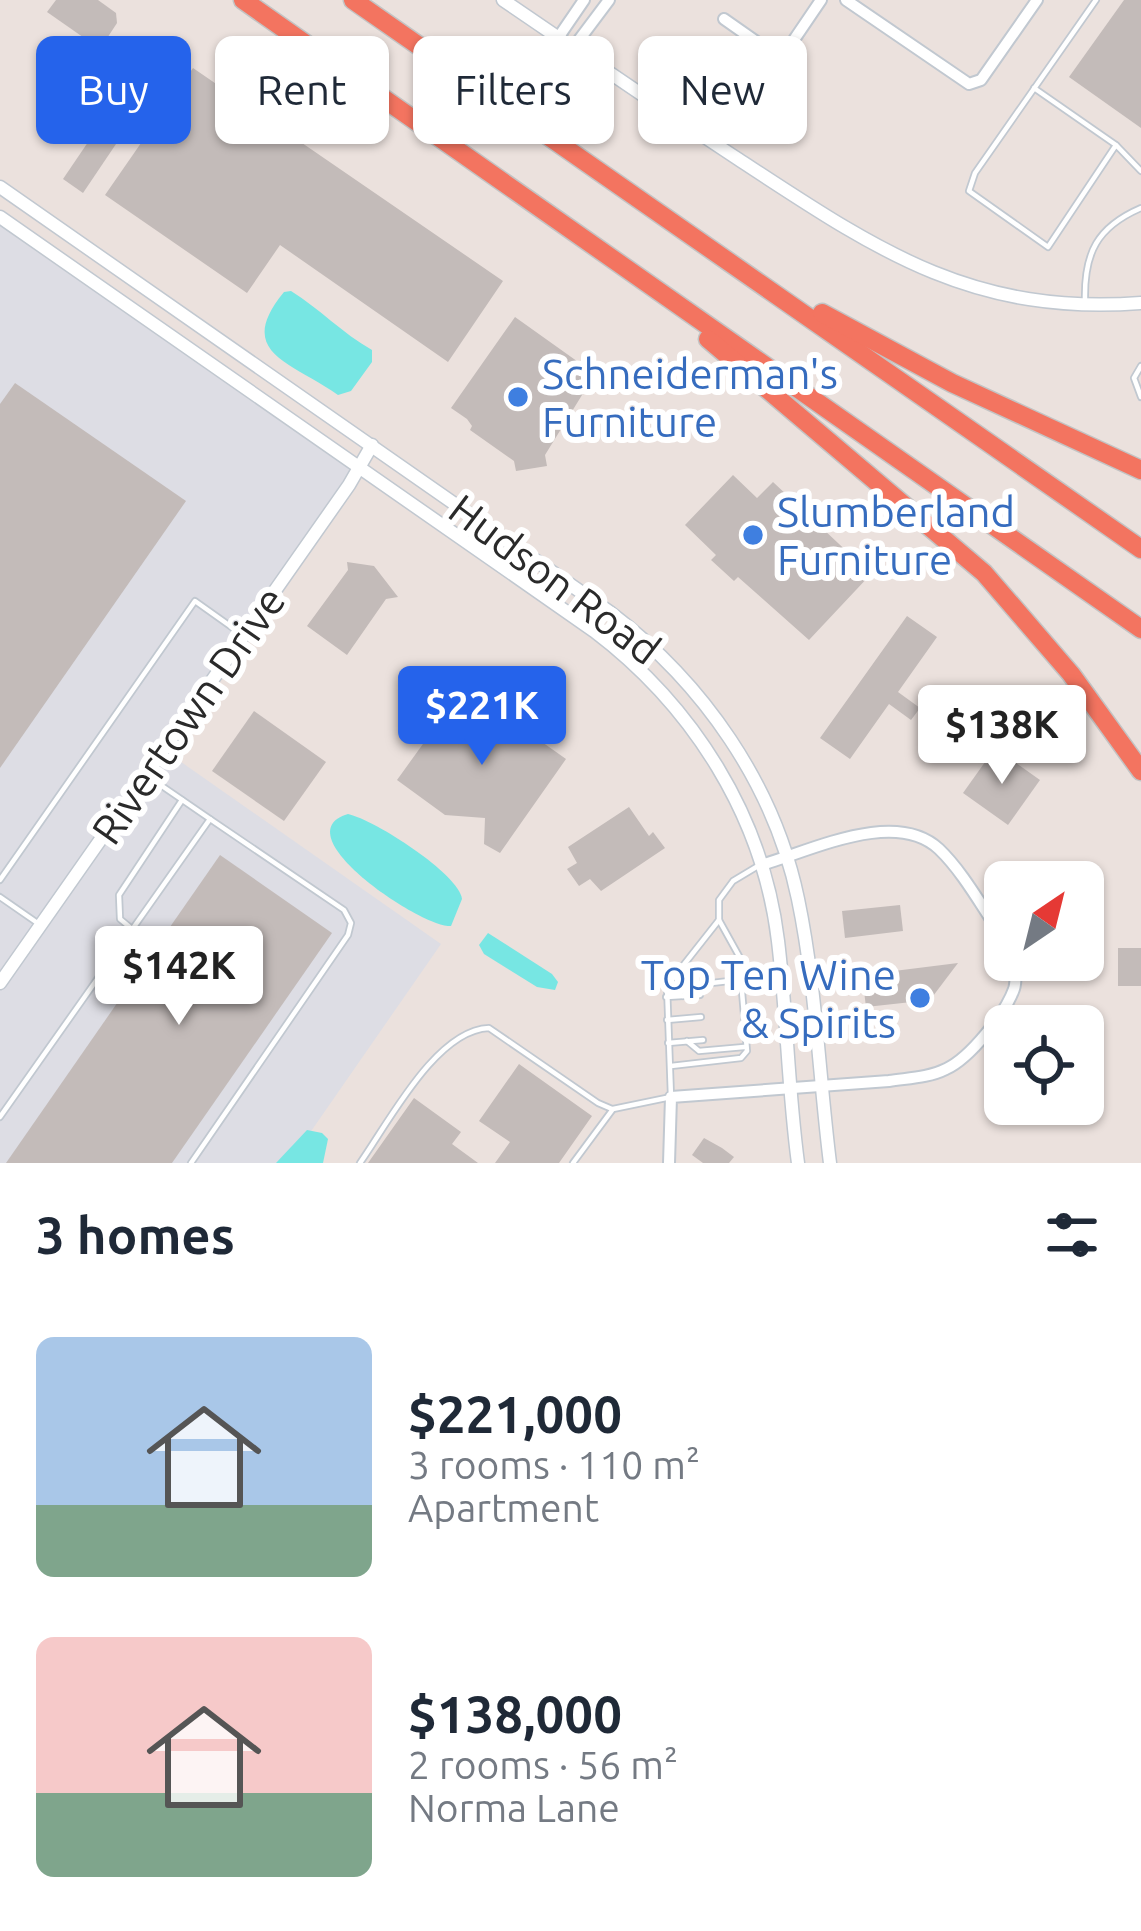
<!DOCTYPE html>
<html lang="en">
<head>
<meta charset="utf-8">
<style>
	:root { --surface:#fff; --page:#f2f2f3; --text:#1f2937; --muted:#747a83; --accent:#2563eb }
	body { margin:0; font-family:Ubuntu,sans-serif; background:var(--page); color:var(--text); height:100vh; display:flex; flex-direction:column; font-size:45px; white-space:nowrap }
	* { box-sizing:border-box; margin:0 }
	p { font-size:39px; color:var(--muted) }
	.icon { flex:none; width:66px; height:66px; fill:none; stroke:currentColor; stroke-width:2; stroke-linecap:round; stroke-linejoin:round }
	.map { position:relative; height:1163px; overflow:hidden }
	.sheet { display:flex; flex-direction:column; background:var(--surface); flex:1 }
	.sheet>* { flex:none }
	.banner { position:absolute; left:36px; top:36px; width:1071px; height:108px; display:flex; gap:24px }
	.needle { width:78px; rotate:35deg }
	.tools { position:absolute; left:984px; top:861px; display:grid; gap:24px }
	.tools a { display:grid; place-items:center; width:120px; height:120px; border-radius:18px; background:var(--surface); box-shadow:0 3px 9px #0004; font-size:60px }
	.price { position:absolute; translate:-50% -102px; padding:0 27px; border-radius:12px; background:#fff; color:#222; font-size:39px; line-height:78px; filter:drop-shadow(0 3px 6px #0008) }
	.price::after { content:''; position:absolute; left:50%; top:72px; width:36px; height:27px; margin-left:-18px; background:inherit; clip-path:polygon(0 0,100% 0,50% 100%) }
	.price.current { background:var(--accent); color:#fff }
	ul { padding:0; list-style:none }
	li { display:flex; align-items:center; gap:36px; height:300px; padding:0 36px }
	li span { display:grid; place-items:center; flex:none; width:336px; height:240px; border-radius:18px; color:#555 }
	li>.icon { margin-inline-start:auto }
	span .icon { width:144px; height:144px; fill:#fffc; stroke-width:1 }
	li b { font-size:51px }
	h2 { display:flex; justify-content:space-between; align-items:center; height:144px; padding:0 36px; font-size:51px }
	.tag { padding:0 42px; border-radius:18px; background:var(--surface); box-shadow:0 3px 9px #0004; font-size:42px; line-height:108px }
	.tag.current { background:var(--accent); color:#fff }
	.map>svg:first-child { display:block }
	.industrial { fill:#dddde4 }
	.water { fill:#77e6e3 }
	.building { fill:#c3bbb9 }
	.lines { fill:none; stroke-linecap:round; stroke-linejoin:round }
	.service-casing { stroke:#c1c8d0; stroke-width:8 }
	.minor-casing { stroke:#c1c8d0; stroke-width:14 }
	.tertiary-casing { stroke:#c1c8d0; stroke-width:15 }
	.motorway-casing { stroke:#c3c3c3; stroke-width:21 }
	.service { stroke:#fff; stroke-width:4.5 }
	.minor { stroke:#fff; stroke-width:10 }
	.tertiary { stroke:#fff; stroke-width:12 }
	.motorway { stroke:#f37460; stroke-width:18 }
	.shop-dot { fill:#3f7fe0; stroke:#fff; stroke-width:4.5 }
	.labels { text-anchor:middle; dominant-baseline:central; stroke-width:12; stroke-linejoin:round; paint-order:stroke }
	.shop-label { font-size:42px; fill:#366cbe; stroke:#fff; text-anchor:start }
	.street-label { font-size:42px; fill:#2a2a2a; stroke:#fff }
</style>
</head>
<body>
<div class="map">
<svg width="1141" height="1163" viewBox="0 0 1141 1163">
	<rect width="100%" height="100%" fill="#ebe1dd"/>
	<path class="industrial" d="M0 217 360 466 164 750 441 944 289 1163H0Z"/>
	<g class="water">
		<path d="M291 291C320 309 342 333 372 350V362L351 391 338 395C291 362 234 353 284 292Z"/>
		<path d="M348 814C375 820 459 874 462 899L451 926C425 930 280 834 348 814Z"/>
		<path d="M488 933 552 974 558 982 555 990 537 987 484 954 479 945Z"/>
		<path d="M307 1130 322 1133 328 1139 323 1163H276Z"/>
	</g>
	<g class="building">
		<path d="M56 0H98L116 13 117 23 100 49 47 12Z"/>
		<path d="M1124 0H1141V128L1069 77Z"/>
		<path d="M156 42 176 55 83 193 63 179Z"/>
		<path d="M193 68 503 281 448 362 280 245 247 293 105 195Z"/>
		<path d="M515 317 595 374 545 455 547 466 516 471 514 461 470 430 472 426 467 419 451 408Z"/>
		<path d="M15 383 186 501 0 768V404Z"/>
		<path d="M733 475 757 498 773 482 871 574 809 640 738 577 734 581 711 560 716 555 685 525Z"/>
		<path d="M347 562 374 566 398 597 386 599 347 655 307 626 348 570Z"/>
		<path d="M907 616 937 637 898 692 920 708 911 720 889 704 850 759 820 738Z"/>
		<path d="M464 687 566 759 500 853 484 844 485 818 445 815 397 780Z"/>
		<path d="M254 711 326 762 284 821 212 771Z"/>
		<path d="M995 748 1040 780 1008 825 963 793Z"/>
		<path d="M629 807 649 836 653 832 665 848 601 891 590 879 579 886 567 869 577 863 568 847Z"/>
		<path d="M220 855 332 933 172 1163H6Z"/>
		<path d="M900 905 903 931 845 938 842 911Z"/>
		<rect x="1118" y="948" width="23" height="38"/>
		<path d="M958 963 930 1000 866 1007 862 975Z"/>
		<path d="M519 1064 592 1116 559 1163H495L510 1142 479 1121Z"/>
		<path d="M414 1098 461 1132 452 1144 478 1163H368Z"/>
		<path d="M704 1138 722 1148 734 1157 729 1163H703L692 1155Z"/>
	</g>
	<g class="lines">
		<defs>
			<g id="service">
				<path d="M1096 0 975 173 969 191 1048 247 1116 145 1141 171"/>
				<path d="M1034 88 1116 145"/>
				<path d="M1085 300C1084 253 1097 227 1141 208"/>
				<path d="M1141 366 1134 378 1141 397"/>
				<path d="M0 880 195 601 240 633"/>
				<path d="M0 897 36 922"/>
				<path d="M132 929 120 919 119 895 182 800"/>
				<path d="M683 996 694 985 738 980"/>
				<path d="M666 997 700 995"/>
				<path d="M667 1020 701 1017"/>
				<path d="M687 1041 699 1051 744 1047"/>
				<path d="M668 1043 703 1040"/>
				<path d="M671 1066 741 1058 747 1051 739 956 719 920"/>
				<path d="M0 1117 210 819 146 775"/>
				<path d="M191 1163 348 935 351 923 344 910 210 819"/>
				<path d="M360 1163C389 1122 436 1030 489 1028L598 1103 612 1109"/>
				<path d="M573 1163 613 1109 671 1097 667 986 719 920V900L733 881 758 866"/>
			</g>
			<g id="minor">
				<path d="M846 0 969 84 981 80 1037 0"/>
				<path d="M724 19 781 59"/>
				<path d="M558 38 584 0"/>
				<path d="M573 48 609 0"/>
				<path d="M745 112 821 0"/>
				<path d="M761 865C811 851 895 808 939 849 965 874 984 911 1005 940"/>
				<path d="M669 1163 671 1097 889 1081C908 1078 928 1078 946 1069 970 1058 1005 1014 1014 989 1017 980 1015 969 1015 960"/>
			</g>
			<g id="tertiary">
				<path d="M503 0C581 53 659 107 738 159 874 248 970 316 1141 303"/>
				<path d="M0 187 611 613C703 683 774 784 798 899 816 985 819 1076 830 1163"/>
				<path d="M0 217 594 631C693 706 763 816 778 941 787 1015 788 1089 798 1163"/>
				<path d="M0 983 349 485 372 445"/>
			</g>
			<g id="motorway">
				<path d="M243 0 1141 629"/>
				<path d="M353 0 1141 549"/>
				<path d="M822 313 952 383 1141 470"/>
				<path d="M708 339 984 573 1071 674 1141 771"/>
			</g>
		</defs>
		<use href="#service" class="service-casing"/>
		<use href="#minor" class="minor-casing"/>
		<use href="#tertiary" class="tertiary-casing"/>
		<use href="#motorway" class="motorway-casing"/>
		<use href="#service" class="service"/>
		<use href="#minor" class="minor"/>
		<use href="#tertiary" class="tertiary"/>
		<use href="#motorway" class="motorway"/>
	</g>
	<g class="shop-dot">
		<circle cx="518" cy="397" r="12"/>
		<circle cx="753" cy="535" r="12"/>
		<circle cx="920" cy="998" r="12"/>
	</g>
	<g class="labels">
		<g class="shop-label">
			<text x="542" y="373">Schneiderman's<tspan x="542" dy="48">Furniture</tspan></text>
			<text x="777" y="511">Slumberland<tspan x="777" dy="48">Furniture</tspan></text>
			<text x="896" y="974" text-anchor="end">Top Ten Wine<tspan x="896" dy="48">&amp; Spirits</tspan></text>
		</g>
		<g class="street-label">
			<text transform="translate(555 579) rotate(37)">Hudson Road</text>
			<text transform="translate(188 715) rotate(-55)">Rivertown Drive</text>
		</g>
	</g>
</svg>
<div class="tools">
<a><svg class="needle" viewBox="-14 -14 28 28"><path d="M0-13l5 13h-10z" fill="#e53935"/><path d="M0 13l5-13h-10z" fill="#747a83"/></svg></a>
<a><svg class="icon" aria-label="locate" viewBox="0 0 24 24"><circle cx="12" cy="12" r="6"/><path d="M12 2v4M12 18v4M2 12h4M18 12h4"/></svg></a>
</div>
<b class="price current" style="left:482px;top:768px">$221K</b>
<b class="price" style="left:1002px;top:787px">$138K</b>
<b class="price" style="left:179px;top:1028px">$142K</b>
<div class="banner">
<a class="tag current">Buy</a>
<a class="tag">Rent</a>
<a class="tag">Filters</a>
<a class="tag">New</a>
</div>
</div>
<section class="sheet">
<h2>3 homes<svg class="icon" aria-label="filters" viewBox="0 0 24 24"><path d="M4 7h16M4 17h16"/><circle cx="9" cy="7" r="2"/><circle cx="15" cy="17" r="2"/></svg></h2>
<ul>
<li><span style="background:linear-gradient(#a9c7e8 70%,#7fa58c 0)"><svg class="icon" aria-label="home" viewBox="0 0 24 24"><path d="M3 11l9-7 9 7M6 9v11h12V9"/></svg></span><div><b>$221,000</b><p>3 rooms · 110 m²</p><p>Apartment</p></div></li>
<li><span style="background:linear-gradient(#f6c9c9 65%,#7fa58c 0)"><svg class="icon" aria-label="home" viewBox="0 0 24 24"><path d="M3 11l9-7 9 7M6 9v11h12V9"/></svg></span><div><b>$138,000</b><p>2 rooms · 56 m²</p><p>Norma Lane</p></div></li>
</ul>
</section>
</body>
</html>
